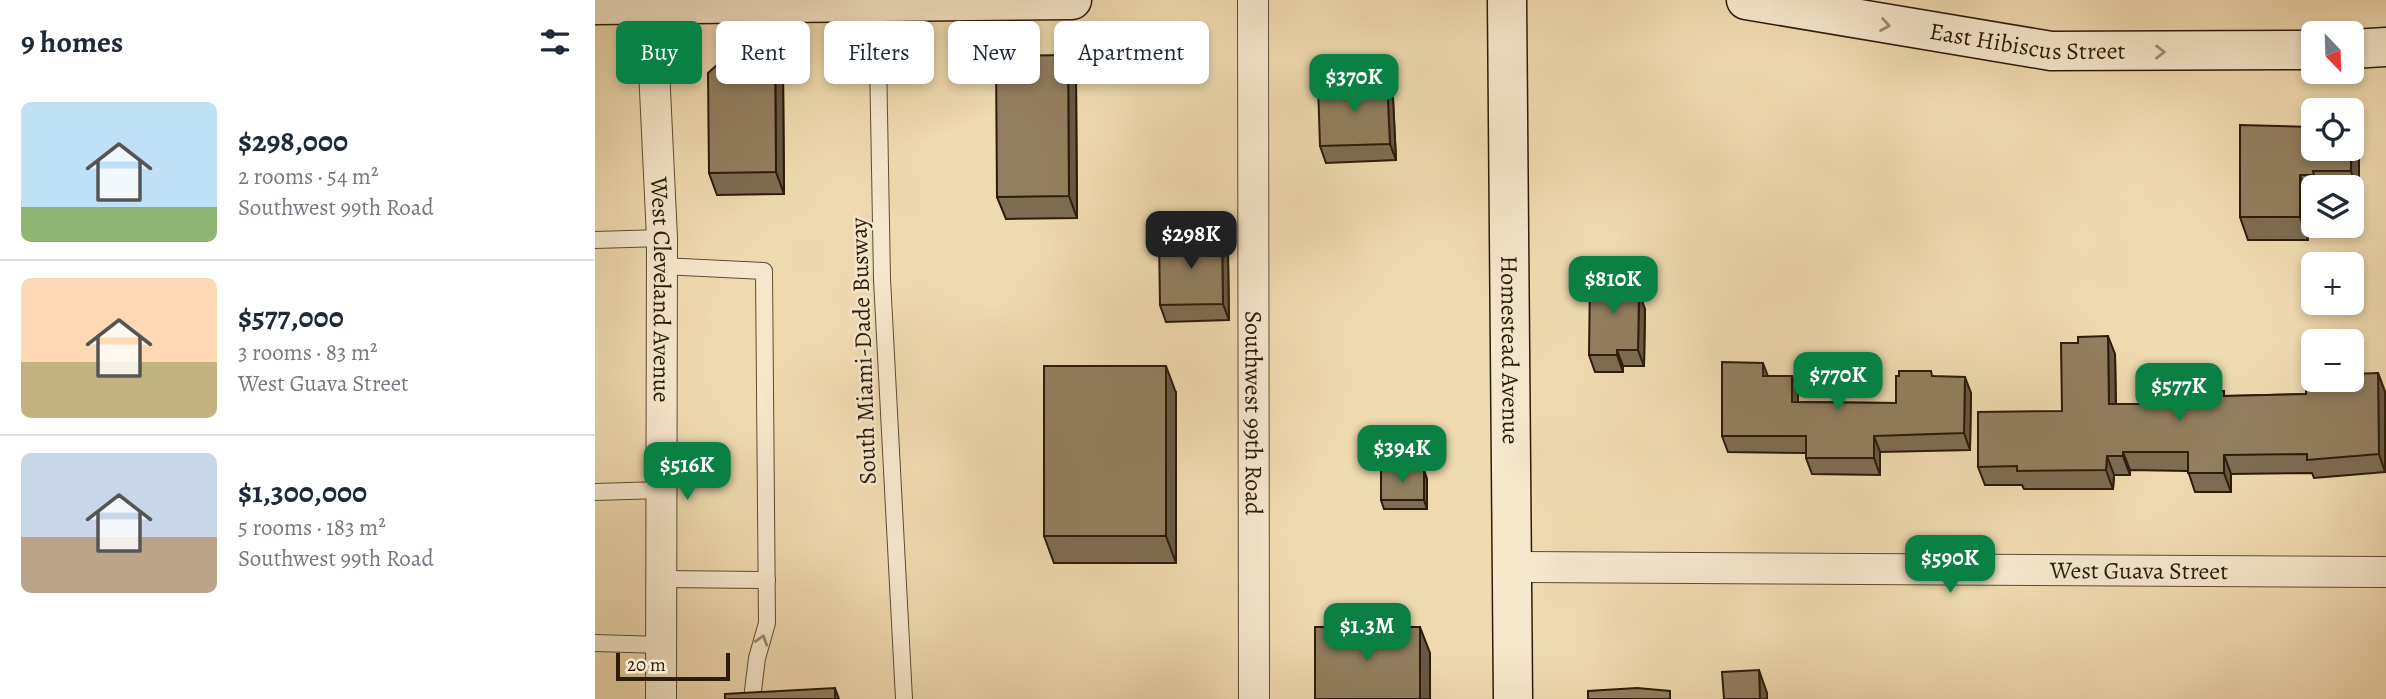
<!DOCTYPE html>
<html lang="en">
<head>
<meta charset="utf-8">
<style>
	:root { --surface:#fff; --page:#f6f6f7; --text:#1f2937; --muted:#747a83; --line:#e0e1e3; --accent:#0b8043 }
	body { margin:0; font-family:Alegreya,serif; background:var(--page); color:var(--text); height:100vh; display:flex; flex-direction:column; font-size:26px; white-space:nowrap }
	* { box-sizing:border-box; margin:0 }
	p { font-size:23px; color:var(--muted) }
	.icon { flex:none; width:38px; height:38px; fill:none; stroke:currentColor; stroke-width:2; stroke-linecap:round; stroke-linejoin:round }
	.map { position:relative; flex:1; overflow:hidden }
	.side { display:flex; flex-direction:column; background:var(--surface); width:595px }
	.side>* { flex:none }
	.banner { position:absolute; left:21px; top:21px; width:665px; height:63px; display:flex; gap:14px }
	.needle { width:46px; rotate:157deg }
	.tools { position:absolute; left:1706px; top:21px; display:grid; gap:14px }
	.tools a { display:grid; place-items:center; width:63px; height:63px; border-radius:10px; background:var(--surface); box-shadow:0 4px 10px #0003; font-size:35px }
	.scale { position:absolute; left:21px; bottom:18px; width:114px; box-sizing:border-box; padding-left:7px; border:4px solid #2d1c09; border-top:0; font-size:19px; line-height:24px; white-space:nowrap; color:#2d1c09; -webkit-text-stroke:5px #f5e7cb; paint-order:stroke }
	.price { position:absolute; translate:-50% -60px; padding:0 16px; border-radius:14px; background:var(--accent); color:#fff; font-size:23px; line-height:46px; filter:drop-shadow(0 2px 4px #0008) }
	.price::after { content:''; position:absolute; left:50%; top:42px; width:21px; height:16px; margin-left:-10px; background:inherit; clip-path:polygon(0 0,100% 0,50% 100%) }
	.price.on { background:#222; color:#fff }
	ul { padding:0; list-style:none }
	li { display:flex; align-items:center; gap:21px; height:175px; padding:0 21px }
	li+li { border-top:2px solid var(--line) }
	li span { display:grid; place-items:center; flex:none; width:196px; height:140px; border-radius:10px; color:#555 }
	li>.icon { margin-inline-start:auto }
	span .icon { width:84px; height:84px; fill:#fffc; stroke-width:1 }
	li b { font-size:30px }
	h2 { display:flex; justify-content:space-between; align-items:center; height:84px; padding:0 21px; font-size:30px }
	.pill { padding:0 24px; border-radius:10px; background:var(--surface); box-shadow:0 4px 10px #0003; font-size:24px; line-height:63px }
	.pill.on { background:var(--accent); color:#fff }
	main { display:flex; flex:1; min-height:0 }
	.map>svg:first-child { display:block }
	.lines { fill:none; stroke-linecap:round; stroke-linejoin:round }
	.lane-casing { stroke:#5e4c32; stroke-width:18 }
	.street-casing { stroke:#5e4c32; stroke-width:32 }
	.secondary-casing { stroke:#2d1c09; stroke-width:41 }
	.lane { stroke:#f5e7cb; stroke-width:16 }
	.street { stroke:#f5e7cb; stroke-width:30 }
	.secondary { stroke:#f5e7cb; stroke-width:38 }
	.wall { fill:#7e6d52; stroke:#2d1c09; stroke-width:2 }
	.shaded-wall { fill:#665942; stroke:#2d1c09; stroke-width:2 }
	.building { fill:#927f5f; stroke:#2d1c09; stroke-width:2 }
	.oneway { stroke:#9b8c74 }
	.labels { text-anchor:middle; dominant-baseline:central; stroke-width:5; stroke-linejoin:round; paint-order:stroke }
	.street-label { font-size:24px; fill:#2d1c09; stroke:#f5e7cb }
</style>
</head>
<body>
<main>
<section class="side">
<h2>9 homes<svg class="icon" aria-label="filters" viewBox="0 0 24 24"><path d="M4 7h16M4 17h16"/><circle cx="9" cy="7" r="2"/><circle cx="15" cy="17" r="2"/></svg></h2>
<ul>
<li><span style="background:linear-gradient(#bfe0f5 75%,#8fb573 0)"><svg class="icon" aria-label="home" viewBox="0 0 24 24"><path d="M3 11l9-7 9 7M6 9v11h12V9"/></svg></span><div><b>$298,000</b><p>2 rooms · 54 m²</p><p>Southwest 99th Road</p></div></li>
<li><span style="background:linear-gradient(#ffd9b3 60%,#c2b280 0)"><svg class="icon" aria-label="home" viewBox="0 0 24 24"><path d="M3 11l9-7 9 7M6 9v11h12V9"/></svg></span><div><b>$577,000</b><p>3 rooms · 83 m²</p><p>West Guava Street</p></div></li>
<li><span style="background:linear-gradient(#c9d6e8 60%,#b9a48a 0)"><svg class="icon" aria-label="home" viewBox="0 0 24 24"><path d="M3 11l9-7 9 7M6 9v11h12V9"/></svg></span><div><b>$1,300,000</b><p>5 rooms · 183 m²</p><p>Southwest 99th Road</p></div></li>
</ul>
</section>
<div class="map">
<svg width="1791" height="699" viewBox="0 0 1791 699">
	<rect width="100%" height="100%" fill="#efdaaf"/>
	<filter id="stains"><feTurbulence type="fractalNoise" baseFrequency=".00286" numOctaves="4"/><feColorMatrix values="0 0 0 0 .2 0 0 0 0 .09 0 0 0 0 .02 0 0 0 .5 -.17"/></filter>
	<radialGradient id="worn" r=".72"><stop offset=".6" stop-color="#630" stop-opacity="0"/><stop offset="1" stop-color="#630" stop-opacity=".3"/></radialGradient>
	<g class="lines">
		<defs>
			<g id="lane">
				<path d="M282 2 287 279 309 699"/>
				<path d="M0 240 67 238"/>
				<path d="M67 266 169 271 172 623 162 658 157 699"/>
				<path d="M0 492 67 490"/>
				<path d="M67 579 172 580"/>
				<path d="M0 643 66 645"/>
			</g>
			<g id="street">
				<path id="s1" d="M658 0 659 699"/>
				<path id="s2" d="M56 6 67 238 66 699"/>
				<path id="s3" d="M919 567 1791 572"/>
			</g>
			<g id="secondary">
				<path id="s4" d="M912 0 918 699"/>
				<path id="s5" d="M1151 0 1456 51 1718 50"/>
				<path d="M0 5 477 0"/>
				<path d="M1757 49 1791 47"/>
			</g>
		</defs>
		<use href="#lane" class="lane-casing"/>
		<use href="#street" class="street-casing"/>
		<use href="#secondary" class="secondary-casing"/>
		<use href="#lane" class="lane"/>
		<use href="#street" class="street"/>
		<use href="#secondary" class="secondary"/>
	</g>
	<g class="wall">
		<path d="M180 48 188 71 189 194 122 195 114 173Z"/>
		<path d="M481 77 482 218 411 219 402 197Z"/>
		<path d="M798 98 801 160 731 163 725 146Z"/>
		<path d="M1645 125 1757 149V130L1764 150V194L1757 193V187H1718V197H1713V240H1653L1645 217Z"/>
		<path d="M633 254 634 320 571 322 565 305Z"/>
		<path d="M1038 293 1050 309 1049 366H1028V372H1000L994 355Z"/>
		<path d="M1483 343 1520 354 1521 404H1589L1631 396 1711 394 1783 373 1790 392V472L1719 478 1717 473 1636 474V492H1600L1593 471 1535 470V475H1519L1518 489H1429L1427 485H1390L1383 467 1467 411Z"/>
		<path d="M1173 376H1197L1203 393V402L1301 403 1338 376 1376 393 1375 450 1285 452V475L1217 474 1211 458V453L1133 452 1127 436Z"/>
		<path d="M581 393V563H459L449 536Z"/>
		<path d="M832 479V509H789L786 500Z"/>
	</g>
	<g class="shaded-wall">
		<path d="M180 48 188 71 189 194 181 172Z"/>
		<path d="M473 55 481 77 482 218 474 196Z"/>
		<path d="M792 82 798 98 801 160 795 144Z"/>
		<path d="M1757 130 1764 150V194L1756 171Z"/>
		<path d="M1705 175 1713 197V240L1705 217Z"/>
		<path d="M627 237 633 254 634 320 628 304Z"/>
		<path d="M1032 276 1038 293H1032Z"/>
		<path d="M1044 293 1050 309 1049 366 1043 350Z"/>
		<path d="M1513 336 1520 354 1521 423 1514 404Z"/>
		<path d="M1022 350 1028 366V372L1022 355Z"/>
		<path d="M1168 363 1174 379 1168 376Z"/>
		<path d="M571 366 581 393V563L571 536Z"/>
		<path d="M1783 373 1790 392V472L1784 454Z"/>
		<path d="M1197 376 1203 393V419L1197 402Z"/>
		<path d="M1370 377 1376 393 1375 450 1369 433Z"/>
		<path d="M1279 436 1285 452V475L1279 458Z"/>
		<path d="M1528 452 1535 470V475L1528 456Z"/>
		<path d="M1629 455 1636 474V492L1629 473Z"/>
		<path d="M1512 456 1519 475 1518 489 1511 470Z"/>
		<path d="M829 470 832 479V509L829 500Z"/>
		<path d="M825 627 835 653V699H825Z"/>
		<path d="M1164 670 1172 693V699H1165Z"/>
		<path d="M240 688 244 699H240Z"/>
	</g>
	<g class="building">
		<path d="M180 48 181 172 114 173 113 73 140 49Z"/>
		<path d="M473 55 474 196 402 197 401 56Z"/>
		<path d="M792 82 795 144 725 146 723 85Z"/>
		<path d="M1645 125 1718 127V149H1756V171H1718L1719 175H1705V217H1645Z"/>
		<path d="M627 237 628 304 565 305 564 238Z"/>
		<path d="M995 276H1032V293H1044L1043 350H1022V355H994Z"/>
		<path d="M1513 336 1514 404H1589V391H1629V396L1711 394V374H1718V380H1757V374L1783 373 1784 454 1712 460V454L1629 455V473H1593V452H1528V456H1512L1511 470 1422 471V466L1383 467V412L1467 411 1466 343H1483V337Z"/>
		<path d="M1127 362 1168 363V376H1197V402L1301 403V376H1304V371H1336L1337 376 1370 377 1369 433 1279 436V458H1211V436H1127Z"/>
		<rect x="449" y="366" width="122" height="170"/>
		<rect x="786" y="470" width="43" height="30"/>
		<rect x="720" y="627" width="105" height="72"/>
		<path d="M1164 670 1165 699H1129L1127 672Z"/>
		<path d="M240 688V699H130V694Z"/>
		<path d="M1042 688 1075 691V699H993V691Z"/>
	</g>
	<defs><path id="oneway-chevron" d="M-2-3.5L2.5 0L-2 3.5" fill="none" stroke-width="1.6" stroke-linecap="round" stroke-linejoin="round" transform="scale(1.75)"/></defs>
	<g class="oneway">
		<use href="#oneway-chevron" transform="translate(1290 25) rotate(9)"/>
		<use href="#oneway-chevron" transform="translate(1565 52)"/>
		<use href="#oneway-chevron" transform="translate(167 640) rotate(-73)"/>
	</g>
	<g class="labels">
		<g class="street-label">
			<text stroke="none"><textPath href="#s5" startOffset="285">East Hibiscus Street</textPath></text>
			<text stroke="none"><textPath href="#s2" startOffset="284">West Cleveland Avenue</textPath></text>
			<text stroke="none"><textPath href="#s4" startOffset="350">Homestead Avenue</textPath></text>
			<text transform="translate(268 351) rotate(-92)">South Miami-Dade Busway</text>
			<text stroke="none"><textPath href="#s1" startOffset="413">Southwest 99th Road</textPath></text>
			<text stroke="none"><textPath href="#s3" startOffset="625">West Guava Street</textPath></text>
		</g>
	</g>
	<rect width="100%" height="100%" filter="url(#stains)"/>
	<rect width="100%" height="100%" fill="url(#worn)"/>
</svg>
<div class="tools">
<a><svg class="needle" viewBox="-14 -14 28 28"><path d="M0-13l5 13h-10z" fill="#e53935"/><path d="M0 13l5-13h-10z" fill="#747a83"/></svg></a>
<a><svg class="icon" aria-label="locate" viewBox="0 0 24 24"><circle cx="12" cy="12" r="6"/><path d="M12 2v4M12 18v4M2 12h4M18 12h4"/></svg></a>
<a><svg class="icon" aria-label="layers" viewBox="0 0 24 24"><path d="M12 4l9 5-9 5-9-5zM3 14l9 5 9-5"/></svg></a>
<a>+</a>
<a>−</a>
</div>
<div class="scale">20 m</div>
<b class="price" style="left:759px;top:114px">$370K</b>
<b class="price on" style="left:596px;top:271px">$298K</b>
<b class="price" style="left:1018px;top:316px">$810K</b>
<b class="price" style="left:1243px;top:412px">$770K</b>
<b class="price" style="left:1584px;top:423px">$577K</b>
<b class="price" style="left:807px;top:485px">$394K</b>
<b class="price" style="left:92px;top:502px">$516K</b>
<b class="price" style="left:1355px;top:595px">$590K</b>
<b class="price" style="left:772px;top:663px">$1.3M</b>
<div class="banner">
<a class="pill on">Buy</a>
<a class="pill">Rent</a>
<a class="pill">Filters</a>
<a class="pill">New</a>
<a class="pill">Apartment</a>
</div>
</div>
</main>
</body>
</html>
